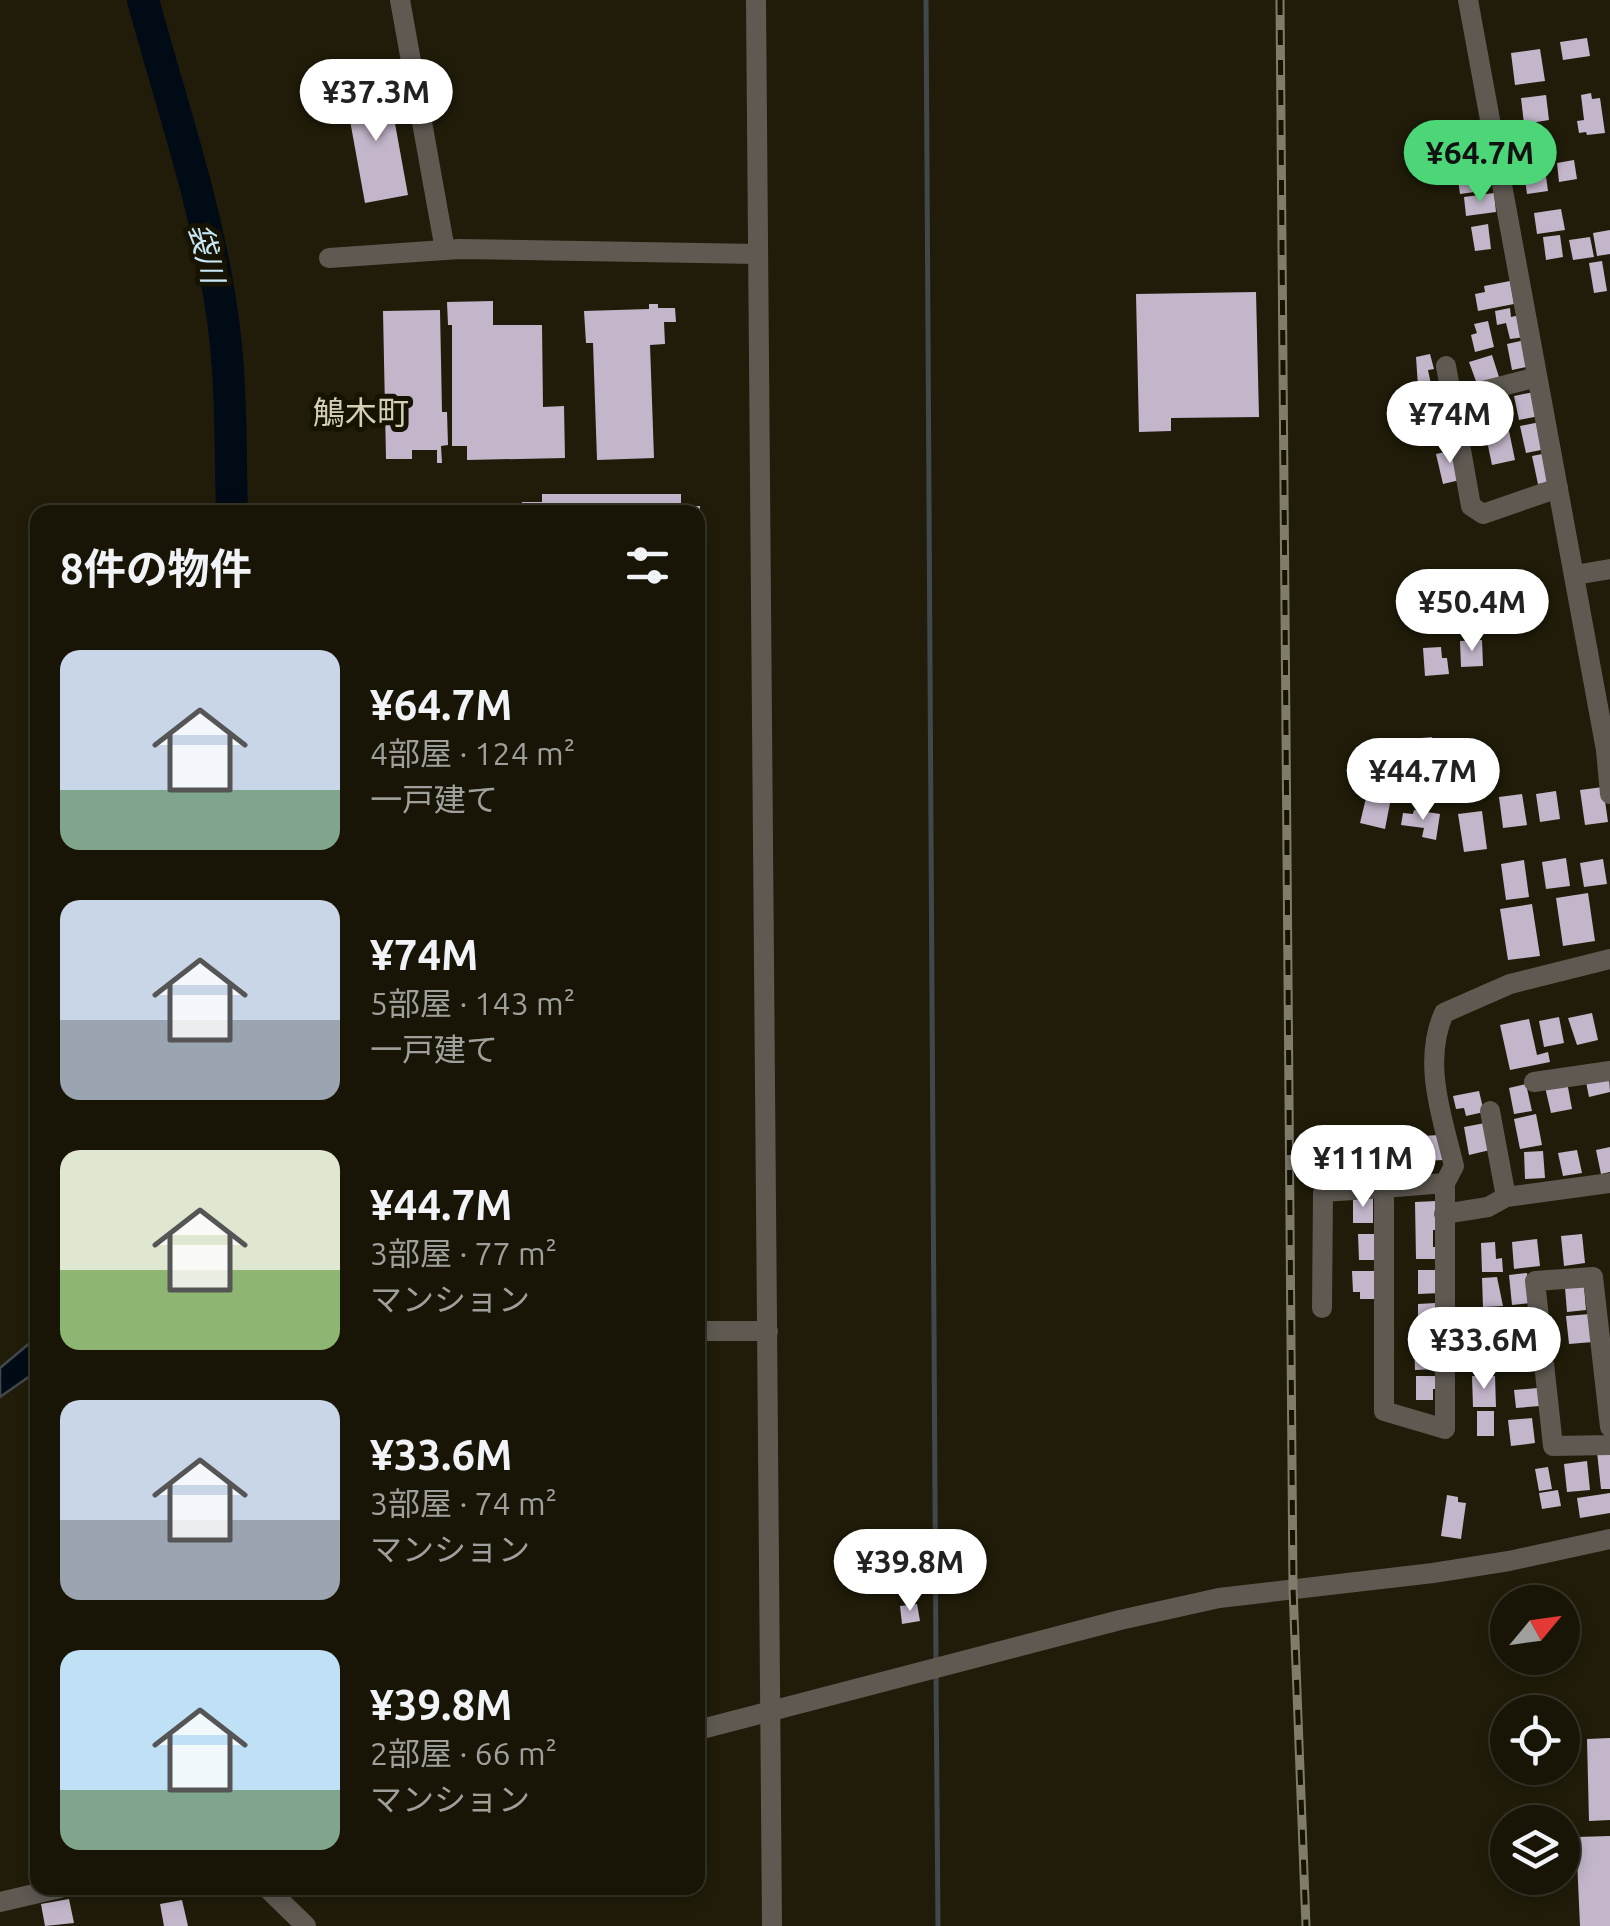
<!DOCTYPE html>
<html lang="ja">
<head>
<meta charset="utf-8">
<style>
	:root { --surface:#181507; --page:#211e11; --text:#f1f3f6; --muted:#9f9f9b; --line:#363428; --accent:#4cd677 }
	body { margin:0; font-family:Ubuntu,"Noto Sans JP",sans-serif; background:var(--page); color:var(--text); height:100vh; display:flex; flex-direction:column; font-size:38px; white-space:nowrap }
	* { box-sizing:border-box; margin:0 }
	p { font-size:32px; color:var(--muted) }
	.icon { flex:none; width:55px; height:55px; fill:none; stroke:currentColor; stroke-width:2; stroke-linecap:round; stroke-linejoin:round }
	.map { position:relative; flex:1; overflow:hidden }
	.panel { position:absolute; left:30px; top:505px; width:675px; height:1390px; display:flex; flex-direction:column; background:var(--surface); border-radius:20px; box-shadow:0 5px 15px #0003,0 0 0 2px var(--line) }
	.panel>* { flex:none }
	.needle { width:65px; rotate:61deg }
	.controls { position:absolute; left:1490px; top:1585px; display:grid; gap:20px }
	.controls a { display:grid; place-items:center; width:90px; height:90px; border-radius:50%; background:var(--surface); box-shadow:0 5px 15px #0003,0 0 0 2px var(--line); font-size:50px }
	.price { position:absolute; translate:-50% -85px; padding:0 22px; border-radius:35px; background:#fff; color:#222; font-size:32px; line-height:65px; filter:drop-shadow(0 2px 5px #0008) }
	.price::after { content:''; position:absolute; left:50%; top:60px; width:30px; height:22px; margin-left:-15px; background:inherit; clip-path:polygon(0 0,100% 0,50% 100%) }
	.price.active { background:var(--accent); color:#111 }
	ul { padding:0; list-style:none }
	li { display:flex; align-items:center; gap:30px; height:250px; padding:0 30px }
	li span { display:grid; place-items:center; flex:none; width:280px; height:200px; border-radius:20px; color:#555 }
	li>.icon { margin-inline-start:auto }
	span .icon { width:120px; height:120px; fill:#fffc; stroke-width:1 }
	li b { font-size:42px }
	h2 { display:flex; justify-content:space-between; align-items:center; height:120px; padding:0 30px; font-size:42px }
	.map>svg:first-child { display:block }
	.water { fill:#000b16; stroke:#41484c; stroke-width:2.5 }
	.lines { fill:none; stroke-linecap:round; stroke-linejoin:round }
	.stream { stroke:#41484c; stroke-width:5 }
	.river { stroke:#000b16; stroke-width:32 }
	.building { fill:#c3b6cb }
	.minor { stroke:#5f5952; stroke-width:20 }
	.rail-casing { stroke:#7f7c6c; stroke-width:9 }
	.rail { stroke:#161302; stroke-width:5; stroke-dasharray:15; stroke-linecap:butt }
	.labels { text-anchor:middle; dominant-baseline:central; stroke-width:10; stroke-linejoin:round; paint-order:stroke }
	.water-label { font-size:30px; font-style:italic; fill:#c8e6f5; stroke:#161302 }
	.quarter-label { font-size:32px; fill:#d4d0b8; stroke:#161302 }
</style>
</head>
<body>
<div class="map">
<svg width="1610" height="1926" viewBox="0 0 1610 1926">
	<rect width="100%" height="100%" fill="#201c09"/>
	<path class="water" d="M37 1337V1371L0 1397V1368Z"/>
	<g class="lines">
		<g class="stream">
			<path d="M926 0 936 1662"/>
			<path d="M936 1673 938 1926"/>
		</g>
		<path class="river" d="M143 0C171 103 207 207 222 313 232 379 230 446 232 512"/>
	</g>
	<g class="building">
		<path d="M1587 38 1590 56 1563 60 1560 42Z"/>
		<path d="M1540 49 1545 81 1515 85 1511 53Z"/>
		<path d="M388 85 408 195 365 203 345 93Z"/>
		<path d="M1591 93 1592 99 1600 98 1605 133 1587 135 1586 132 1579 133 1577 121 1584 120 1581 95Z"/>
		<path d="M1546 95 1549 120 1524 124 1521 98Z"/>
		<path d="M1541 128 1546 156 1520 160 1518 149H1525L1522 130Z"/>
		<path d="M1474 134 1477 159 1439 164 1436 140Z"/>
		<path d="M1574 160 1577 179 1559 182 1557 163Z"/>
		<path d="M1484 162 1488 190 1460 194 1456 166Z"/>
		<path d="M1544 162 1548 191 1527 194 1523 165Z"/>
		<path d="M1494 193 1496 212 1466 216 1464 197Z"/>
		<path d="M1561 209 1565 230 1537 234 1534 213Z"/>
		<path d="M1488 224 1491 249 1475 251 1471 227Z"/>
		<path d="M1610 230V254L1597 256 1593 233Z"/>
		<path d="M1560 235 1563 257 1546 260 1543 237Z"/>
		<path d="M1590 237 1594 257 1573 260 1569 240Z"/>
		<path d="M1602 261 1607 291 1594 293 1589 263Z"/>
		<path d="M1510 281 1514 304 1478 311 1475 294 1485 292 1484 286Z"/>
		<path d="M1256 292 1259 417 1171 418V431L1139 432 1136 294Z"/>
		<path d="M493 301V325H542L543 407 564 406 565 458 467 460V446H452V325H448L447 302Z"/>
		<path d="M649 304H658V308H675L676 322H664L665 344 650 345 654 458 597 460 593 343H586L584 311 649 309Z"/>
		<path d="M1510 308 1511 317 1520 315 1525 337 1510 339 1506 323 1497 325 1495 311Z"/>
		<path d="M440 310 442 412H447L448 445 441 446 442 463H437V450H412V459H386L383 311Z"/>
		<path d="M1488 321 1494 347 1475 352 1471 335 1477 333 1474 324Z"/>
		<path d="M1525 340 1531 366 1512 370 1507 344Z"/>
		<path d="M1430 354 1434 369 1428 370 1431 384 1418 386 1416 357Z"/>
		<path d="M1492 355 1499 377 1477 384 1469 362Z"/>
		<path d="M1534 392 1539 416 1519 420 1514 396Z"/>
		<path d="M1500 396 1506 426 1484 431 1478 400Z"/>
		<path d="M1454 417 1459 443 1440 446 1435 421Z"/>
		<path d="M1540 422 1546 449 1526 453 1520 426Z"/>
		<path d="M1509 431 1515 460 1492 465 1486 436Z"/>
		<path d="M1458 449 1464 479 1443 484 1436 454Z"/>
		<path d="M1547 453 1553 481 1538 484 1532 456Z"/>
		<path d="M542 494H681V506H700V512H522V502H542Z"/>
		<path d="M1477 612 1479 627 1457 629 1455 614Z"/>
		<path d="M1482 640 1483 666 1461 667 1460 641Z"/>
		<path d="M1441 647 1442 658H1447L1449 674 1425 676 1423 648Z"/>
		<path d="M698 678H701L703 1008H698Z"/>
		<path d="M1432 737 1436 775 1414 778 1410 739Z"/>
		<path d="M1603 787 1608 822 1585 825 1580 790Z"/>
		<path d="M1556 791 1560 819 1540 822 1536 794Z"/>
		<path d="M1522 794 1527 825 1503 828 1499 797Z"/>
		<path d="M1366 798 1390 803 1385 829 1360 823Z"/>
		<path d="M1414 810 1440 814 1436 840 1422 837 1424 828 1401 825 1403 813 1413 814Z"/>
		<path d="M1482 811 1487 849 1464 852 1458 814Z"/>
		<path d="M1566 858 1570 886 1546 889 1542 862Z"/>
		<path d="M1603 859 1607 884 1584 887 1580 863Z"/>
		<path d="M1524 860 1529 897 1506 900 1501 864Z"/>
		<path d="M1588 893 1595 941 1563 946 1556 898Z"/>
		<path d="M1532 904 1540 956 1508 960 1500 909Z"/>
		<path d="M1592 1013 1598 1040 1577 1045 1568 1018Z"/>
		<path d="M1559 1017 1564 1043 1544 1047 1539 1021Z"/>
		<path d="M1529 1019 1537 1055 1548 1052 1550 1062 1510 1070 1500 1025Z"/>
		<path d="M1609 1077 1610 1092 1589 1097 1586 1082Z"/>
		<path d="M1567 1082 1572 1109 1551 1113 1545 1087Z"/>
		<path d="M1526 1084 1532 1111 1514 1114 1509 1088Z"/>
		<path d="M1479 1091 1484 1112 1466 1116 1464 1108 1456 1109 1453 1096Z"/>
		<path d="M1536 1114 1542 1145 1520 1149 1514 1119Z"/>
		<path d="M1485 1123 1490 1150 1469 1155 1464 1127Z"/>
		<path d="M1441 1135 1443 1160 1421 1161 1420 1136Z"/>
		<path d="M1386 1140H1408V1168H1387Z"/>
		<path d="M1610 1147V1172L1601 1174 1596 1150Z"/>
		<path d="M1577 1150 1582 1173 1563 1176 1558 1153Z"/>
		<path d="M1543 1151 1545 1178 1525 1179 1524 1152Z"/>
		<rect x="1353" y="1198" width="20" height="25"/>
		<path d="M1437 1201V1230H1433V1247H1438V1259H1416L1415 1202Z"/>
		<path d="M1358 1234H1376L1377 1260H1359Z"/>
		<path d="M1582 1234 1585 1263 1564 1266 1561 1236Z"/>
		<path d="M1537 1239 1540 1266 1514 1269 1512 1242Z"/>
		<path d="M1495 1242 1496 1259 1502 1258 1503 1272H1482L1481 1243Z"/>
		<path d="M1418 1270H1440L1441 1293 1418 1294Z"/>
		<path d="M1352 1271H1374L1375 1299H1360V1292H1353Z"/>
		<path d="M1527 1273 1531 1303 1512 1305 1509 1275Z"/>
		<path d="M1497 1277 1503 1306 1483 1307 1482 1278Z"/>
		<path d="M1584 1286 1586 1310 1567 1312 1565 1288Z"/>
		<path d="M1436 1303 1432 1331H1418V1304Z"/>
		<path d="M1486 1310H1500L1501 1337H1486Z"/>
		<path d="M1590 1314 1593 1342 1569 1344 1566 1316Z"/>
		<path d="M1437 1341 1438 1369 1415 1370 1414 1342Z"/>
		<path d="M1498 1342V1366H1479V1343Z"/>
		<path d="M1416 1376H1438V1389H1433V1400H1416Z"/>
		<path d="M1472 1376H1495L1496 1407H1473Z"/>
		<path d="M1538 1388 1540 1406 1516 1408 1514 1390Z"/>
		<rect x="1477" y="1411" width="17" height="25"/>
		<path d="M1532 1418 1535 1443 1511 1446 1508 1420Z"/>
		<path d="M1610 1450V1489H1601L1597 1452Z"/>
		<path d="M1587 1461 1590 1490 1567 1492 1564 1464Z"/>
		<path d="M1548 1467 1552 1489 1539 1491 1535 1469Z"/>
		<path d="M1558 1490 1561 1506 1542 1509 1539 1493Z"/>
		<path d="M1610 1493V1513L1580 1518 1577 1498Z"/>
		<path d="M1447 1495 1458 1497V1502L1466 1503 1461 1539 1441 1536Z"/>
		<path d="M917 1604 920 1621 902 1624 900 1606Z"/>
		<path d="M1610 1738V1820L1589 1821 1587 1739Z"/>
		<path d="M1610 1836V1926H1580L1576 1837Z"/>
		<path d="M69 1899 74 1923 45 1926 41 1904Z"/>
		<path d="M182 1900 188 1926H164L160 1904Z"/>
	</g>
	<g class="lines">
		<g class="minor">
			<path d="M400 0 445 250"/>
			<path d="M756 0 772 1926"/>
			<path d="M1468 0 1606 750 1610 794"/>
			<path d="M329 258 459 249 757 254"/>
			<path d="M1446 366 1471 506 1483 514 1558 488"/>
			<path d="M1452 399 1537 377"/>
			<path d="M1575 575 1610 569"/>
			<path d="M1534 1082 1610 1071"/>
			<path d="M1490 1111 1506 1197"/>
			<path d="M1445 1183 1384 1188V1411L1445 1429V1183L1454 1166C1442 1117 1422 1062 1444 1013L1510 984 1610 959"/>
			<path d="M1444 1214 1488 1207 1506 1197 1610 1183"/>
			<path d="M1322 1308 1323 1192 1384 1188"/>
			<path d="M698 1331H768"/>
			<path d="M1610 1427 1593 1277 1535 1281 1553 1446 1610 1445"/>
			<path d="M698 1730 1120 1620 1219 1598 1433 1573 1509 1561 1610 1539"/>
			<path d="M267 1888 306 1926"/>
			<path d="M0 1902 60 1888"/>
		</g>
		<defs>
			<path id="rail" d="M1280 0 1293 1588 1306 1926"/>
		</defs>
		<use href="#rail" class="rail-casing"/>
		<use href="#rail" class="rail"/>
	</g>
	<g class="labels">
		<g class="water-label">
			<text transform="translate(207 253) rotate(76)">袋川</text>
		</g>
		<g class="quarter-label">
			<text x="361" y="412">鵤木町</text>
		</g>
	</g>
</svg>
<div class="controls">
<a><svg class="needle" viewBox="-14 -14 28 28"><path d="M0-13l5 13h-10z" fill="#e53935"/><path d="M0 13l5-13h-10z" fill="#9f9f9b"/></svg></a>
<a><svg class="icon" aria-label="locate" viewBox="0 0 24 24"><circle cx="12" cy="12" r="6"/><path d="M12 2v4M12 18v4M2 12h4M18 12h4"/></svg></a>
<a><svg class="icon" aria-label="layers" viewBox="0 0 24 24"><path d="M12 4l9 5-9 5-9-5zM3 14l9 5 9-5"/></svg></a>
</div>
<b class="price" style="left:376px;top:144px">¥37.3M</b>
<b class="price active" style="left:1480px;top:205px">¥64.7M</b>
<b class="price" style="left:1450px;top:466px">¥74M</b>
<b class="price" style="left:1472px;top:654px">¥50.4M</b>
<b class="price" style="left:1423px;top:823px">¥44.7M</b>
<b class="price" style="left:1363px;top:1210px">¥111M</b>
<b class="price" style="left:1484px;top:1392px">¥33.6M</b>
<b class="price" style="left:910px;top:1614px">¥39.8M</b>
<section class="panel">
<h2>8件の物件<svg class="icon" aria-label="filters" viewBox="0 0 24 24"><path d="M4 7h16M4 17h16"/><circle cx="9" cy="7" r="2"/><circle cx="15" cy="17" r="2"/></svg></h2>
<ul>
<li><span style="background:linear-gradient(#c9d6e8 70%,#7fa58c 0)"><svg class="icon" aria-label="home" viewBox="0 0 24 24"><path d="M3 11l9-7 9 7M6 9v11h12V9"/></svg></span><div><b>¥64.7M</b><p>4部屋 · 124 m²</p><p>一戸建て</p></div></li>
<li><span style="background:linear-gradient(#c9d6e8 60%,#9aa5b1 0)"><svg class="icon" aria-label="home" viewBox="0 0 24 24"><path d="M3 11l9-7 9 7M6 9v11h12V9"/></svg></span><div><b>¥74M</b><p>5部屋 · 143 m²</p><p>一戸建て</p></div></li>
<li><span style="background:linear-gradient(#dfe7d0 60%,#8fb573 0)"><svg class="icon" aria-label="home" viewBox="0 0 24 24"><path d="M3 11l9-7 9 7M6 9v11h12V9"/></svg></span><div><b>¥44.7M</b><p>3部屋 · 77 m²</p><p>マンション</p></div></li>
<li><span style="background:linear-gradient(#c9d6e8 60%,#9aa5b1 0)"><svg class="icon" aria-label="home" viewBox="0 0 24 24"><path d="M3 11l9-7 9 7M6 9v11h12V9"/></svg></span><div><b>¥33.6M</b><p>3部屋 · 74 m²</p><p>マンション</p></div></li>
<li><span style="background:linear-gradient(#bfe0f5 70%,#7fa58c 0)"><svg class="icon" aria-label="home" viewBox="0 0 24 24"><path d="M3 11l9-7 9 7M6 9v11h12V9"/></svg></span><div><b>¥39.8M</b><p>2部屋 · 66 m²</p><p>マンション</p></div></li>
</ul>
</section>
</div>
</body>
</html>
